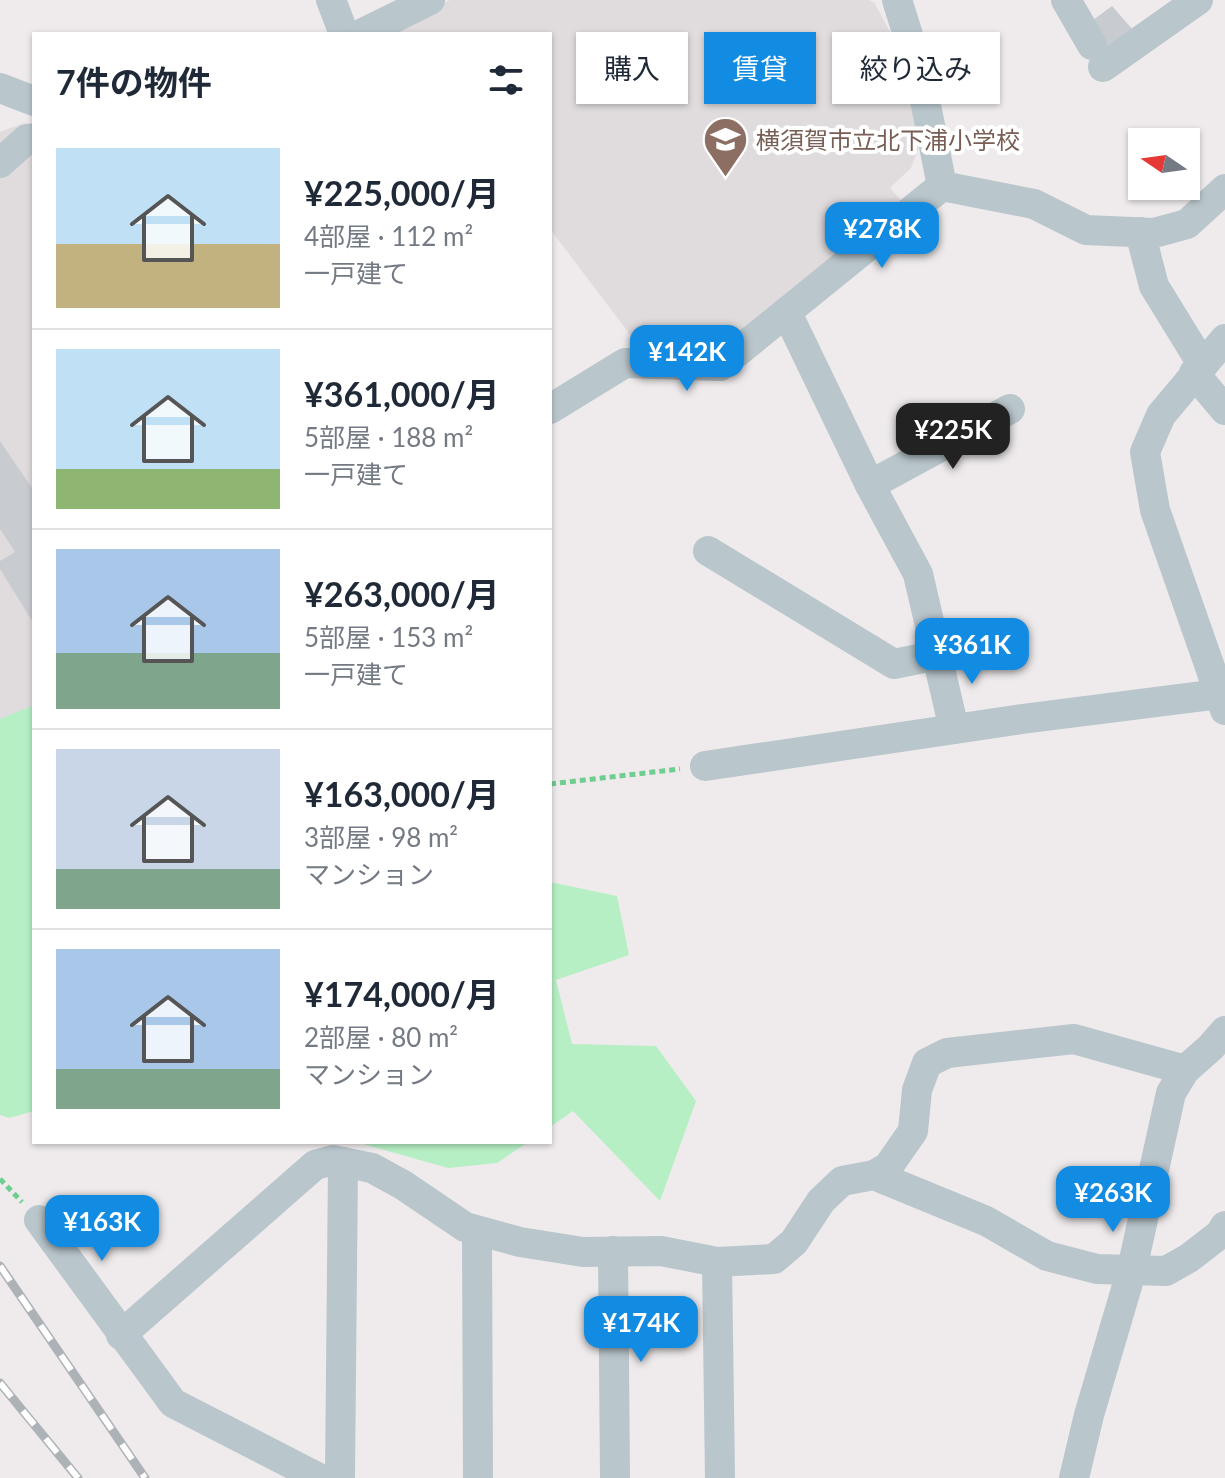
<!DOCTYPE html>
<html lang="ja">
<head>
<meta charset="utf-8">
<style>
	:root { --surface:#fff; --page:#f2f2f3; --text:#1f2937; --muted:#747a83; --line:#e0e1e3; --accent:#128ce2 }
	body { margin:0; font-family:Lato,"Noto Sans JP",sans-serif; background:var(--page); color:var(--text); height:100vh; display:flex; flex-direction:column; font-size:30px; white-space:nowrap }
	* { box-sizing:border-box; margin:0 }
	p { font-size:26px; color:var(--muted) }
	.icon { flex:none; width:44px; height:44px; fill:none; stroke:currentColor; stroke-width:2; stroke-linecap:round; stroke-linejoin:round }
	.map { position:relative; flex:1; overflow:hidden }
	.panel { position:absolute; left:32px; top:32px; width:520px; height:1112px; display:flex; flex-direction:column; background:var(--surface); border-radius:0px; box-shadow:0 2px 6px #0004 }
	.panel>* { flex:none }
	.guide { position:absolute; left:576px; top:32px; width:528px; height:72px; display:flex; gap:16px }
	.needle { width:52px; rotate:283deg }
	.tools { position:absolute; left:1128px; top:128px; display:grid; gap:16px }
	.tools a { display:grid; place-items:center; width:72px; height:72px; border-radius:0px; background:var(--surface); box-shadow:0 2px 6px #0004; font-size:40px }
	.price { position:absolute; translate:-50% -68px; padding:0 18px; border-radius:16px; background:var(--accent); color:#fff; font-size:26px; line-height:52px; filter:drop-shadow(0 2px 4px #0008) }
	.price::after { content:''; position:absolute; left:50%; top:48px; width:24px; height:18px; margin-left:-12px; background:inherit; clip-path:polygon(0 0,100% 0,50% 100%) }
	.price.selected { background:#222; color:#fff }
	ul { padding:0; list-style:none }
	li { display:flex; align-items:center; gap:24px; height:200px; padding:0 24px }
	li+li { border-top:2px solid var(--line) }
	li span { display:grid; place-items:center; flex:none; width:224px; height:160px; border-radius:0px; color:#555 }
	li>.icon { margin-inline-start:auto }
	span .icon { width:96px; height:96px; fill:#fffc; stroke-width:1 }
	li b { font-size:34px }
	h2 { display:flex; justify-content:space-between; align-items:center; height:96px; padding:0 24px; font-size:34px }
	.tag { padding:0 28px; border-radius:0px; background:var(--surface); box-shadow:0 2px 6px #0004; font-size:28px; line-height:72px }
	.tag.selected { background:var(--accent); color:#fff }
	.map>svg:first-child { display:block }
	.education { fill:#e0dcde }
	.green { fill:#b6efc4 }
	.building { fill:#c8ccd1 }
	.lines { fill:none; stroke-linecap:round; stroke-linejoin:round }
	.path { stroke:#6ece90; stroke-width:5; stroke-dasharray:6 4; stroke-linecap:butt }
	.minor { stroke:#b9c6cc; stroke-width:30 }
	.rail-casing { stroke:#adb2b7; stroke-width:9 }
	.rail { stroke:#fff; stroke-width:6; stroke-dasharray:18; stroke-linecap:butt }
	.labels { text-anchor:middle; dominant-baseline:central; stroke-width:8; stroke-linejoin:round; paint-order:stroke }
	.education-label { font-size:24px; fill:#785e54; stroke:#fff; text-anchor:start }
</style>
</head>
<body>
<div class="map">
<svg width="1225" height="1478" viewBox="0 0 1225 1478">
	<rect width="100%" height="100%" fill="#efebec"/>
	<g class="education">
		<path d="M450 0H868L874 2 903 56 925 132 911 168 890 188 905 205 724 360 647 357 550 229V34H375Z"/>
		<path d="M24 123 34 126V705L0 727V132Z"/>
	</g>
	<g class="green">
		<path d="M34 705V1111L9 1118 0 1115V719Z"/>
		<path d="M550 882 617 896 629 955 556 980 572 1044 656 1046 696 1101 660 1201 573 1111 550 1127Z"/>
		<path d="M356 1142H528L497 1163 448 1168Z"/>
	</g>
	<g class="building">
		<path d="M1112 6 1133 30 1108 49 1089 23Z"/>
		<path d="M0 441 34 491V624L0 569V561L15 552 0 529Z"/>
	</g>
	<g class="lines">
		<g class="path">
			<path d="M550 784 680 769"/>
			<path d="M0 1179 22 1202"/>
		</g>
		<g class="minor">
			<path d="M331 0 344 34"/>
			<path d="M897 0 919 70 942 186"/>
			<path d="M1066 0 1092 45"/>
			<path d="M361 34 430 0"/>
			<path d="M1103 67 1198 0"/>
			<path d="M0 88 34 101"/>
			<path d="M0 163 27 139 34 138"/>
			<path d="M942 186 1034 204 1086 230 1154 233 1187 224 1225 189"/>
			<path d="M1140 232 1154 286 1202 364"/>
			<path d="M787 313 870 485 918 574 954 729"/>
			<path d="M1225 339 1161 415 1145 452 1155 510 1225 710"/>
			<path d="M1194 373 1225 410"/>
			<path d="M550 409 625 363 720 366 942 186"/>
			<path d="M870 485 1010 409"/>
			<path d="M708 551 894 664 938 655"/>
			<path d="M705 766 1022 719 1219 694 1225 690"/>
			<path d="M874 1175 986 1221 1047 1256 1097 1269 1166 1271 1189 1258 1220 1234 1225 1226"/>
			<path d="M39 1220 173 1403 319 1478"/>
			<path d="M477 1231 478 1478"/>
			<path d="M613 1251 615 1478"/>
			<path d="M717 1262 774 1259 794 1242 821 1201 842 1181 874 1175 888 1167 913 1131 917 1090 927 1063 947 1053 1074 1039 1185 1070"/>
			<path d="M121 1335 315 1165 333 1160 372 1168 403 1185 465 1227 520 1242 583 1252 661 1251 717 1262 720 1478"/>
			<path d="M340 1478 343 1162"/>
			<path d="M1074 1478 1089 1415 1132 1269 1171 1093 1185 1070 1211 1047 1225 1031"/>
		</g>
		<defs>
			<g id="rail">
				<path d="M0 1266 145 1478"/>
				<path d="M0 1383 78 1478"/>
			</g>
		</defs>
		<use href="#rail" class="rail-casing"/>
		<use href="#rail" class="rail"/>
	</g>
	<defs>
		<symbol id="school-pin" viewBox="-11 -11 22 30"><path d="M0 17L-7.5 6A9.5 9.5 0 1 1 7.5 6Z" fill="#8d6e63" stroke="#fff"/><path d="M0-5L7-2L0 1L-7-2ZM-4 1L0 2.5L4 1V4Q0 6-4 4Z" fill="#fff"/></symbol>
	</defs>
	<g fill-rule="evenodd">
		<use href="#school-pin" x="700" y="114" width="51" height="69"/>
	</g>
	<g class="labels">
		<g class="education-label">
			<text x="756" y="139">横須賀市立北下浦小学校</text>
		</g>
	</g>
</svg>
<div class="tools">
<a><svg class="needle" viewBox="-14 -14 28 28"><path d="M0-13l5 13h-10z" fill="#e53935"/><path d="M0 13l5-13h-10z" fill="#747a83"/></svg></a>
</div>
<b class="price" style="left:882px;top:270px">¥278K</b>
<b class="price" style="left:687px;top:393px">¥142K</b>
<b class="price selected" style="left:953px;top:471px">¥225K</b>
<b class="price" style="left:972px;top:686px">¥361K</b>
<b class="price" style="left:1113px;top:1234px">¥263K</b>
<b class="price" style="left:102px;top:1263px">¥163K</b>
<b class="price" style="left:641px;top:1364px">¥174K</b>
<div class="guide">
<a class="tag">購入</a>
<a class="tag selected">賃貸</a>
<a class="tag">絞り込み</a>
</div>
<section class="panel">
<h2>7件の物件<svg class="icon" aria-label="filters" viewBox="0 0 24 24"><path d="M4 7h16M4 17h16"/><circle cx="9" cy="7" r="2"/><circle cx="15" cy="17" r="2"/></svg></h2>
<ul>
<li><span style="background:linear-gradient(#bfe0f5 60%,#c2b280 0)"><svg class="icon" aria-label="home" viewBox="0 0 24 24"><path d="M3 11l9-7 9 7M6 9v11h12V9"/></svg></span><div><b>¥225,000/月</b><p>4部屋 · 112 m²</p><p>一戸建て</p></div></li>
<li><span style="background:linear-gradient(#bfe0f5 75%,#8fb573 0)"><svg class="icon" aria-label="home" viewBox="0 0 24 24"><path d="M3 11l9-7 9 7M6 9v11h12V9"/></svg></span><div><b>¥361,000/月</b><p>5部屋 · 188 m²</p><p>一戸建て</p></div></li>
<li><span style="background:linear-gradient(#a9c7e8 65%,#7fa58c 0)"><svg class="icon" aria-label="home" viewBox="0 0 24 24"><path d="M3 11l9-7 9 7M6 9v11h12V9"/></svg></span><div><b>¥263,000/月</b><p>5部屋 · 153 m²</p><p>一戸建て</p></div></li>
<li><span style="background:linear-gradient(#c9d6e8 75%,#7fa58c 0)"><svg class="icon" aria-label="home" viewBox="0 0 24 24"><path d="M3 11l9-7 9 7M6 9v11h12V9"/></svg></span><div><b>¥163,000/月</b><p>3部屋 · 98 m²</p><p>マンション</p></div></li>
<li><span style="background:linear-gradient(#a9c7e8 75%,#7fa58c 0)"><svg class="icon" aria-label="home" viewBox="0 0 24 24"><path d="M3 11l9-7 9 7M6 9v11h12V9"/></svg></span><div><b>¥174,000/月</b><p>2部屋 · 80 m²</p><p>マンション</p></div></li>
</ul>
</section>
</div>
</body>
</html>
